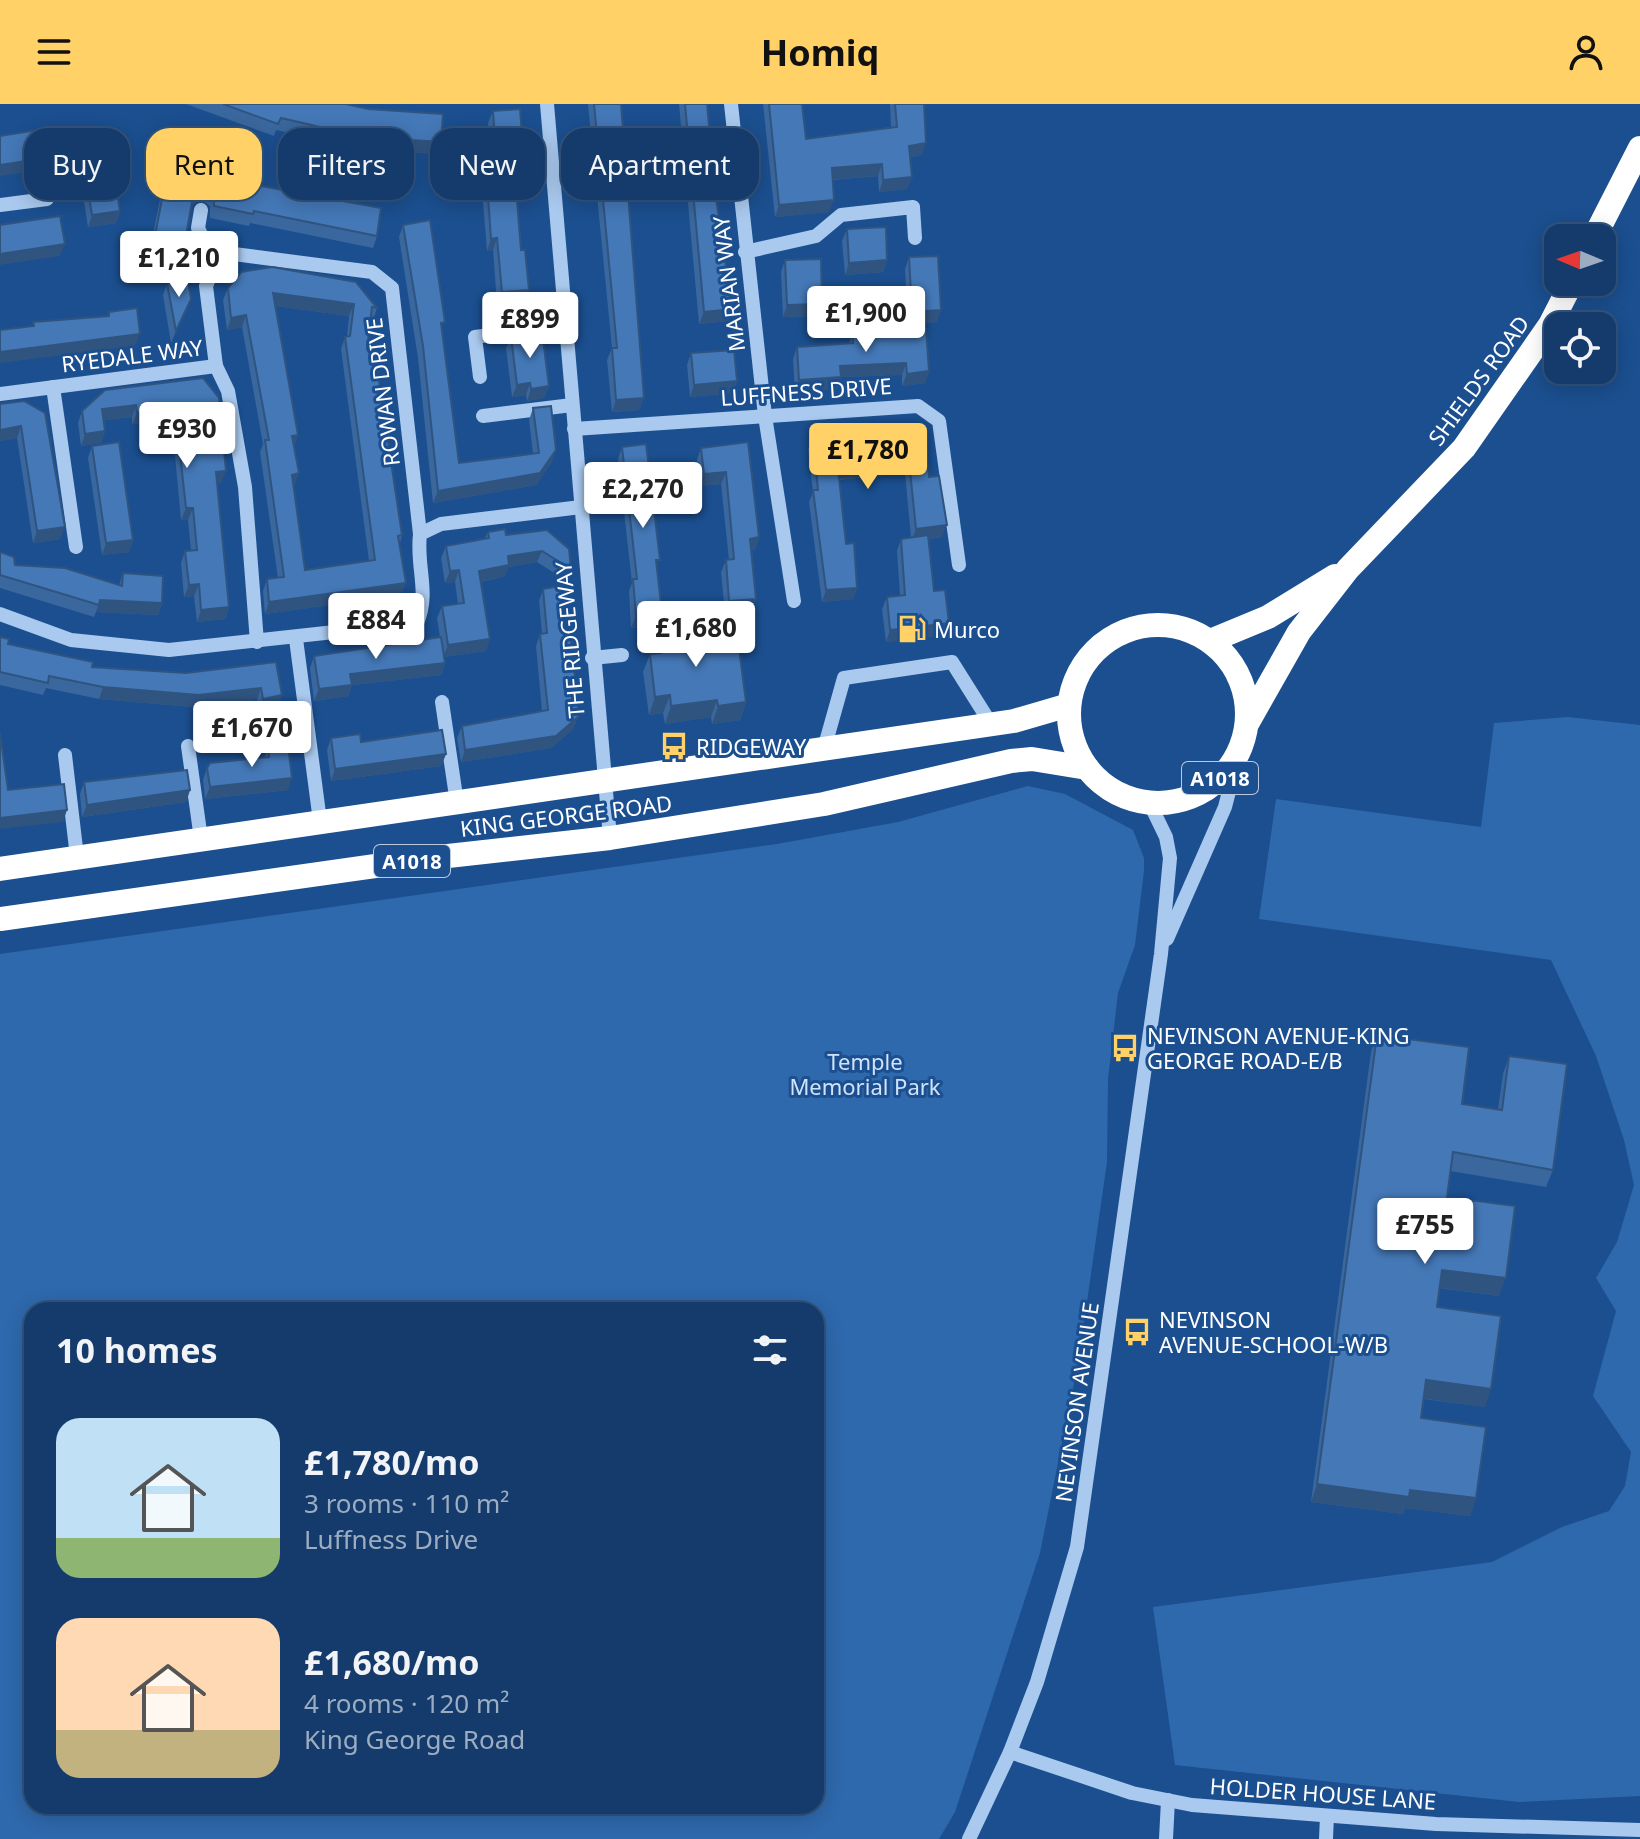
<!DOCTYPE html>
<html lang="en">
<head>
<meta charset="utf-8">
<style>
	:root { --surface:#143b6b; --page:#1d4271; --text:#f1f3f6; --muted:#9dadc1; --line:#33557e; --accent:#ffd166 }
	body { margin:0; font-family:"Noto Sans",sans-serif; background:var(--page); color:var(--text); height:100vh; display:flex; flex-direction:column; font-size:30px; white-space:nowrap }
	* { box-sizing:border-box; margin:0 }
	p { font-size:26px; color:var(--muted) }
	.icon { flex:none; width:44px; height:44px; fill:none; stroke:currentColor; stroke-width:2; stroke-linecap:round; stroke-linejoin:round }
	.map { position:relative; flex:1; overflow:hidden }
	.side { position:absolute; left:24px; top:1198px; width:800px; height:512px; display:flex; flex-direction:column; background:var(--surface); border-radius:24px; box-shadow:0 4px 20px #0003,0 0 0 2px var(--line) }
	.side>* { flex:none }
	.top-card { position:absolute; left:24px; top:24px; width:800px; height:72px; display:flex; gap:16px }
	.needle { width:52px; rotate:272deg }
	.controls { position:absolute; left:1544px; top:120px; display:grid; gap:16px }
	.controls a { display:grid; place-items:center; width:72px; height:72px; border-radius:16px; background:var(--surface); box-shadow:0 4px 20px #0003,0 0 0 2px var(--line); font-size:40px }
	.price { position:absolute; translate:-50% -68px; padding:0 18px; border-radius:8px; background:#fff; color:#222; font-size:26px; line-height:52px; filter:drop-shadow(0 2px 4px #0008) }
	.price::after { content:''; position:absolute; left:50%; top:48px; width:24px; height:18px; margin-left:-12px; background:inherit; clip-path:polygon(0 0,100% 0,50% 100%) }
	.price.on { background:var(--accent); color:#111 }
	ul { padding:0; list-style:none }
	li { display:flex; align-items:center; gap:24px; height:200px; padding:0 32px }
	li span { display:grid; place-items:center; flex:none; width:224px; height:160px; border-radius:24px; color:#555 }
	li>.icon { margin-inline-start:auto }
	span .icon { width:96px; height:96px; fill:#fffc; stroke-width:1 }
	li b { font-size:34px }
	h2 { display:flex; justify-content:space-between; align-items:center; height:96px; padding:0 32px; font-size:34px }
	.chip { padding:0 28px; border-radius:24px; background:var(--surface); box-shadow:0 4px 20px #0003,0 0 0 2px var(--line); font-size:28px; line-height:72px }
	.chip.on { background:var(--accent); color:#111 }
	header { display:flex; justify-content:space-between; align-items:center; height:104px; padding:0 32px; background:var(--accent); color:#111; font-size:36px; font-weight:700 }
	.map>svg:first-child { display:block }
	.green { fill:#2e69ad; fill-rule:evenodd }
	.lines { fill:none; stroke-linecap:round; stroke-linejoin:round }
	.minor { stroke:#a9c9ee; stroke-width:14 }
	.highway { stroke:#fff; stroke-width:24 }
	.wall { fill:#3a679d; fill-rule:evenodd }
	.shaded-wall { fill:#305480 }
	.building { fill:#4478b7; stroke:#305480; stroke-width:2; fill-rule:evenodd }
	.labels { text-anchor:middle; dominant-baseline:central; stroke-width:6; stroke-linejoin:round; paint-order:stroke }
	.shield { fill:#1b4f8f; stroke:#bbcadd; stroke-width:2 }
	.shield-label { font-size:20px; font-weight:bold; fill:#fff }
	.street-label { font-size:22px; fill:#fff; stroke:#1b4f8f }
	.poi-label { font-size:22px; fill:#fff; stroke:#1b4f8f; text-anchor:start }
	.park-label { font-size:22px; fill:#cfe3fa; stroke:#1b4f8f }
</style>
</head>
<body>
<header><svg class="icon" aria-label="menu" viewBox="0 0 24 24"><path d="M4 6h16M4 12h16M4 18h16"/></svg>Homiq<svg class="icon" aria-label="person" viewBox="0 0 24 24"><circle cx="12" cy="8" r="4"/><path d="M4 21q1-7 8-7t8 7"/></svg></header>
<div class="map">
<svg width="1640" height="1735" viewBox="0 0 1640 1735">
	<rect width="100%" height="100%" fill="#1b4f8f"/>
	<g class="green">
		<path d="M1568 613 1640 621V1692L1519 1698 1175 1661 1153 1503 1492 1458 1562 1423 1609 1407 1625 1382 1631 1348 1593 1292 1616 1207 1596 1174 1617 1138 1634 1081 1624 1036 1596 952 1551 856 1259 815 1276 695 1481 723 1494 619Z"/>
		<path d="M1028 682 1065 690 1133 726 1144 754V767L1135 841 1118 889 1108 975 1107 1058 1079 1254 1040 1449 955 1708 939 1735H0V850L777 740 898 718ZM32 1206H816V1702H32Z"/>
	</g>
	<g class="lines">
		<g class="minor">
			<path d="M547 0 610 734"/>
			<path d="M731 0 765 312 794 497"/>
			<path d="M157 58 206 72 204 84"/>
			<path d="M0 101 47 95"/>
			<path d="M201 106 198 124 215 160"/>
			<path d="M745 148 816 132 841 111 913 103 915 134"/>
			<path d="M480 273 475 233 564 221"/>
			<path d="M53 283 76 443"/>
			<path d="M0 290 216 262"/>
			<path d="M483 312 572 301"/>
			<path d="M574 325 918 302 939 317 959 461"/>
			<path d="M0 510 71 536 169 546 417 519C430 488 416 463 420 430L441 420 581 403"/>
			<path d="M296 535 320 717"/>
			<path d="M257 538 245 383 228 287 216 262 206 182 215 160 234 150 372 168 392 184 420 430"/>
			<path d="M592 554 622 551"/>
			<path d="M442 598 457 699"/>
			<path d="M188 642 201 735"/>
			<path d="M824 645 844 574 952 558 991 620"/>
			<path d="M65 651 77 753"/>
			<path d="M1167 835 1225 703 1239 649"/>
			<path d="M1010 1648 1132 1689 1192 1701 1436 1720 1640 1726"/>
			<path d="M969 1735 1010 1648 1037 1578 1077 1443 1161 850 1170 754 1166 733 1150 700"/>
			<path d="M1166 1735 1168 1696"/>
			<path d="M1326 1735 1327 1712"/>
		</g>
		<g class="highway">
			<path d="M1594 134 1640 44"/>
			<circle cx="1158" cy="610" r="89"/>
			<path d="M1210 537 1268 513 1335 472"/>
			<path d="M1248 618 1299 528 1348 465 1464 344 1550 221 1572 178"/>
			<path d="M0 765 1014 617 1069 601"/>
			<path d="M0 815 439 753 610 734 824 700 1011 657 1032 655 1087 664"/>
		</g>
	</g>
	<g class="wall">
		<path d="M186 0H346L441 38 437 50 359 45 276 26 274 32Z"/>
		<path d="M588 0H621L644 294 639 306 612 308 607 256 612 244Z"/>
		<path d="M679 0H707L715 87 732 205 728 217 699 220Z"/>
		<path d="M763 0H802L806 35 891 23 890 0H924L922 51 910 53 912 73 907 85 879 88 878 72 833 76 829 108 775 113Z"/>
		<path d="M493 7 523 45 518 57H514L524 197 497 200 493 146 487 147 481 74 486 63 492 62 488 19Z"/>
		<path d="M81 42 120 107 116 119 88 123 77 54Z"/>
		<path d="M168 64 206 82 377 132 373 144 250 119 249 122 210 114V102L202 96 194 99 191 104 184 143 179 155 149 149 164 76Z"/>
		<path d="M403 121 442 227 459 359 533 350 529 316 533 304 552 358 536 381 433 399 418 254 399 133Z"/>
		<path d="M847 125 887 156 883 168 845 171 842 137Z"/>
		<path d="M909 153 937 218 908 220 905 165Z"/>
		<path d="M785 156 822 200 818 212 783 213 781 168Z"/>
		<path d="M167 179 191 195 171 239 163 191Z"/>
		<path d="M228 184 377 204 373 216 370 215 367 245 402 431 400 439 401 491 265 510 263 487 267 475 278 474 260 348 263 340 242 223 227 226 223 196ZM276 202 349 212 347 233H345L341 245 369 457 305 466 293 381H295L294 342 298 331Z"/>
		<path d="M853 229 929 267 925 279 902 282V271L841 273 837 285 795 288 793 255 797 243 849 240Z"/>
		<path d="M511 232 549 282 544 294 527 297 526 291 512 293 506 244Z"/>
		<path d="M691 249 737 277 732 289 690 293 687 261Z"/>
		<path d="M203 274 221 379H217L229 503 225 515 197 518 194 492 184 493 181 459 185 447 191 446 188 416H181L175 352 179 340 186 339 184 316 132 320V313L104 316 105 327 101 339 81 342 78 319 82 307Z"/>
		<path d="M24 297 60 435 33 439 17 334 0 337V300Z"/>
		<path d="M924 324 929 373 942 433 929 435 934 487 944 531 886 538 882 505 887 493 900 491 897 447 901 435 911 434 905 369 839 376 846 440 857 484 853 495 822 498 809 398 813 388 808 345 813 333Z"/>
		<path d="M748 338 759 433 755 445 752 446 756 495 752 507 725 509 721 468 726 456H729L721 380 699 382 697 356 701 344Z"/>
		<path d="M92 342 133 436 129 448 102 451 88 354Z"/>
		<path d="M622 343 657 465 662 509 658 521 631 524 629 487 632 479 618 355Z"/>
		<path d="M547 426 571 465 567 477 537 458 508 463 505 472 481 478 486 547 444 553 445 559 441 571 352 581 348 592 314 597 310 564 314 552 440 533 437 514 442 502 458 500 455 478 445 479 441 454 446 442 485 434 488 428 506 431Z"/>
		<path d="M0 448 15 461 119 481 123 469 162 499 158 511 96 508 94 513 0 484Z"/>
		<path d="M543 485 574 624 551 644 461 658 457 634 462 622 542 607 536 542 540 530H542L539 497Z"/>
		<path d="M658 527 712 547 746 598 740 616 712 620 711 613 665 620 663 609 649 611 643 568 650 550H652L651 545Z"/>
		<path d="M0 533 8 540 92 563 186 569 276 558 278 603 258 607 257 596 193 603 99 595 46 584 43 591 0 581Z"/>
		<path d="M331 634 361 638 446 650 441 662 331 677 327 646Z"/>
		<path d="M268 644 288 686 205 695 203 676 207 664 264 654Z"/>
		<path d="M84 678 190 686 186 698 82 713 80 690Z"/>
		<path d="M1377 931 1462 1000 1498 1005 1503 970 1509 952 1553 1066 1546 1083 1450 1067 1447 1093 1499 1192 1439 1184 1437 1203 1485 1303 1424 1295 1421 1314 1476 1394 1470 1412 1405 1404 1403 1410 1311 1398 1371 948Z"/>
	</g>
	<g class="shaded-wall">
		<path d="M363 33 441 38 437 50 359 45Z"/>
		<path d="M926 39 922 51 904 54 909 42Z"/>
		<path d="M523 45 518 57 509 58 513 46Z"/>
		<path d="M60 52 56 64 0 72V61Z"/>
		<path d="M882 60 878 72 828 76 832 64Z"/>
		<path d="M912 73 907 85 879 88 883 76Z"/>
		<path d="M206 84 202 96 194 99 188 110 198 87Z"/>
		<path d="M834 96 829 108 775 113 779 101Z"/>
		<path d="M120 107 116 119 88 123 92 111Z"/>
		<path d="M497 134 493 146 487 147 491 135Z"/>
		<path d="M65 140 60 152 0 161V150Z"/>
		<path d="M887 156 883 168 845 171 849 159Z"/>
		<path d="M529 186 524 197 497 200 502 188Z"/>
		<path d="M273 189 354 200 349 212 269 201Z"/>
		<path d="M191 195 187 206 171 239 176 227Z"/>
		<path d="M822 200 818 212 783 213 787 201Z"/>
		<path d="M732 205 728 217 699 220 704 208Z"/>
		<path d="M941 206 937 218 908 220 912 208Z"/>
		<path d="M246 211 242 223 227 226 231 214Z"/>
		<path d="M140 230 135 242 0 259V248Z"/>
		<path d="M906 259 902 271 841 273 837 285 795 288 799 276 840 262Z"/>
		<path d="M929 267 925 279 902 282 907 270Z"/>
		<path d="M737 277 732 289 690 293 694 281Z"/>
		<path d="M530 279 526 291 512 293 517 281Z"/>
		<path d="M549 282 544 294 527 297 531 285Z"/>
		<path d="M644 294 639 306 612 308 616 296Z"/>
		<path d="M136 301 132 313 98 317 102 305Z"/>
		<path d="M188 304 184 316 132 320 137 309Z"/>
		<path d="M21 322 17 334 0 337V326Z"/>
		<path d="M105 327 101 339 81 342 85 330Z"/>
		<path d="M298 331 294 342 292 332Z"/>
		<path d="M556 346 552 358 536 381 433 399 438 387Z"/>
		<path d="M909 357 905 369 834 376 838 364Z"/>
		<path d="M226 367 221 379H212L216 368Z"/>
		<path d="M726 368 721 380 699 382 704 370Z"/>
		<path d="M299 369 295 381 288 382 292 371Z"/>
		<path d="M186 404H193L188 416H181Z"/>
		<path d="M947 421 942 433 911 437 916 425Z"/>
		<path d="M65 423 60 435 33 439 37 427Z"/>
		<path d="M759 433 755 445 746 447 750 435Z"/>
		<path d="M133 436 129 448 102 451 106 439Z"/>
		<path d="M542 447 537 458 508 463 505 472 475 479 479 467 508 452Z"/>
		<path d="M459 466 455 478 445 479 450 467Z"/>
		<path d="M406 479 401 491 265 510 269 498Z"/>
		<path d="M199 480 194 492 184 493 189 481Z"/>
		<path d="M857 484 853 495 822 498 826 486Z"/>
		<path d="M756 495 752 507 725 509 729 497Z"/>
		<path d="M100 496 162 499 158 511 96 508Z"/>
		<path d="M229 503 225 515 197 518 201 506Z"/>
		<path d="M662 509 658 521 631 524 636 512Z"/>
		<path d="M949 519 944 531 886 538 890 526Z"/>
		<path d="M490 535 486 547 443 553 448 541Z"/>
		<path d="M445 559 441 571 352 581 348 592 314 597 319 585 350 570Z"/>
		<path d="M103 583 261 584 257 596 193 603 99 595Z"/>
		<path d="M282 591 278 603 258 607 263 595Z"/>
		<path d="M670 591 663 609 649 611 655 593Z"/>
		<path d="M717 596 711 613 665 620 671 602Z"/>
		<path d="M746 598 740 616 712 620 718 602Z"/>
		<path d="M579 612 574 624 551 644 461 658 465 646Z"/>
		<path d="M446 650 441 662 331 677 335 665Z"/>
		<path d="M292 674 288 686 205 695 210 683Z"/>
		<path d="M190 686 186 698 82 713 87 701Z"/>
		<path d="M67 706 63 718 0 725V714Z"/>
		<path d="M1442 1166 1506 1174 1499 1192 1435 1183Z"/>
		<path d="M1426 1276 1491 1285 1485 1303 1420 1294Z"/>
		<path d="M1317 1380 1410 1386 1476 1394 1470 1412 1405 1404 1403 1410 1311 1398Z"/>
	</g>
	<g class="building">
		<path d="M223 0H346L368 5 443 10 441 38 363 33 281 14 278 20Z"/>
		<path d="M594 0H621L644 294 616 296 612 244H617Z"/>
		<path d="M685 0H707L715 87 732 205 704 208Z"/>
		<path d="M769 0H802L806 35 897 23 895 0H924L926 39 909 42 912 73 883 76 882 60 832 64 834 96 779 101Z"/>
		<path d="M520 5 523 45 513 46 521 146H525L529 186 502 188 497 134 491 135 486 63 497 62 493 7Z"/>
		<path d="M56 23 60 52 0 61V32Z"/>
		<path d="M109 38 120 107 92 111 81 42Z"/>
		<path d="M168 64 198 70 206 82 213 81 218 74 381 104 377 132 254 107 253 110 214 102V90L206 84 198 87 192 98 184 143 154 137Z"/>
		<path d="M60 112 65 140 0 150V121Z"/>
		<path d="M430 116 445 218 441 219 459 359 539 349 533 304 551 302 556 346 540 369 438 387 423 242 403 121Z"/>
		<path d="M886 123 887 156 849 159 847 125Z"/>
		<path d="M938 152 941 206 912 208 909 153Z"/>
		<path d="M821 155 822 200 787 201 785 156Z"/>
		<path d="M272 163 356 178 377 204 372 203 367 245 374 244 402 431 398 432 406 479 269 498 267 475 284 473 265 336H269L246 211 231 214 228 184 241 168ZM273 189 354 200 350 232 345 233 375 456 305 466 292 371 299 369 292 332 298 331Z"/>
		<path d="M188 176 191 195 176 227 167 179Z"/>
		<path d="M137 204 140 230 0 248V226L34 222 33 218 109 212V208Z"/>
		<path d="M926 225 929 267 907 270 906 259 840 262 841 273 799 276 797 243 853 239V229Z"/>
		<path d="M542 228 549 282 531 285 530 279 517 281 511 232Z"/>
		<path d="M734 246 737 277 694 281 691 249Z"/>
		<path d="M203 274 219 294 226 367 216 368 229 503 201 506 199 480 189 481 185 447 197 446 193 404H186L179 340 192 339 188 304 137 309 136 301 102 305 105 327 85 330 82 307 105 286Z"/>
		<path d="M24 297 45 309 65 423 37 427 21 322 0 326V300Z"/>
		<path d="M924 324 929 373 939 372 947 421 916 425 909 357 838 364 846 440 854 439 857 484 826 486 813 386H818L813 333Z"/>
		<path d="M119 338 133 436 106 439 92 342Z"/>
		<path d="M748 338 759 433 750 435 756 495 729 497 726 456 734 455 726 368 704 370 701 344Z"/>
		<path d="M646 340 660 456H656L662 509 636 512 633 475H637L622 343Z"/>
		<path d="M505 425 506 431 547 426 569 445 571 465 542 447 508 452 509 461 479 467 490 535 448 541 442 502 464 499 459 466 450 467 446 442 489 434 488 428Z"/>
		<path d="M928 431 934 487 945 486 949 519 890 526 887 493 905 491 901 435Z"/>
		<path d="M0 448 14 453 15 461 65 464 122 482 123 469 163 472 162 499 100 496 99 501 0 471Z"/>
		<path d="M565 481 579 612 556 632 465 646 462 622 548 606 540 530 547 529 543 485Z"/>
		<path d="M708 520 712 547 739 544 746 598 718 602 717 596 671 602 670 591 655 593 650 550 661 549 658 527Z"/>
		<path d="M0 533 9 535 8 540 93 558 92 563 186 569 276 558 282 591 263 595 261 584 198 591 103 583 49 572 48 579 0 568Z"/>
		<path d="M441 533 445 559 350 570 352 581 319 585 314 552Z"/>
		<path d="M442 626 446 650 335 665 331 634 360 630 361 638Z"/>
		<path d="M0 629 8 686 64 680 67 706 0 714Z"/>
		<path d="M288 641 292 674 210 683 207 664 210 659 269 653 268 644Z"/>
		<path d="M187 666 190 686 87 701 84 678Z"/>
		<path d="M1377 931 1469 943 1462 1000 1502 1006 1509 952 1567 960 1553 1066 1453 1048 1447 1093 1515 1102 1506 1174 1442 1166 1437 1203 1501 1212 1491 1285 1426 1276 1421 1314 1486 1323 1476 1394 1410 1386 1409 1393 1317 1380Z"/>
	</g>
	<defs>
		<symbol id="fuel-bare" viewBox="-9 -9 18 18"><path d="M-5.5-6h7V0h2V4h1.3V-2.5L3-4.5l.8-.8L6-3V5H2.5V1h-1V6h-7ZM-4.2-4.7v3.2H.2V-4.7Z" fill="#ffd166" stroke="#1b4f8f" stroke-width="2.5" paint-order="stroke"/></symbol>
		<symbol id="bus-bare" viewBox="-9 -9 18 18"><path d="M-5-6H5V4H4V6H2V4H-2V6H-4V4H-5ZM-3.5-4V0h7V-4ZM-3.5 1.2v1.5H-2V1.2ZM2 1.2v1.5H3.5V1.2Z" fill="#ffd166" stroke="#1b4f8f" stroke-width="2.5" paint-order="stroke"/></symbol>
	</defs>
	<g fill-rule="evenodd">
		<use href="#fuel-bare" x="892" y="505" width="40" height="40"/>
		<use href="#bus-bare" x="654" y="622" width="40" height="40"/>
		<use href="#bus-bare" x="1105" y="924" width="40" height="40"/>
		<use href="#bus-bare" x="1117" y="1208" width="40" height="40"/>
	</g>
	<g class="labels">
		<g class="shield">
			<rect x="1182" y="658" width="76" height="32" rx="6"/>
			<rect x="374" y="741" width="76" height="32" rx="6"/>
		</g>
		<g class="shield-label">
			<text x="1220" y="674">A1018</text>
			<text x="412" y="757">A1018</text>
		</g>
		<g class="street-label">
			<text transform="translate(728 180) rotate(-97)">MARIAN WAY</text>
			<text transform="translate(132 251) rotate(-7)">RYEDALE WAY</text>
			<text transform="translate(1478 276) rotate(-54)">SHIELDS ROAD</text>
			<text transform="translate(806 287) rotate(-4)">LUFFNESS DRIVE</text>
			<text transform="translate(382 288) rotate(-97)">ROWAN DRIVE</text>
			<text transform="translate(569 536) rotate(-95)">THE RIDGEWAY</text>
			<text transform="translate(566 711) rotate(-7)">KING GEORGE ROAD</text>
			<text transform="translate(1076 1298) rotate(-82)">NEVINSON AVENUE</text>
			<text transform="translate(1323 1689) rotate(4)">HOLDER HOUSE LANE</text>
		</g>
		<g class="poi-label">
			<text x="934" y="525">Murco</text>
			<text x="696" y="642">RIDGEWAY</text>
			<text x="1147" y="931">NEVINSON AVENUE-KING<tspan x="1147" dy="25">GEORGE ROAD-E/B</tspan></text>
			<text x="1159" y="1215">NEVINSON<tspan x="1159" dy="25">AVENUE-SCHOOL-W/B</tspan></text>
		</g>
		<g class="park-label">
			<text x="865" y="957">Temple<tspan x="865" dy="25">Memorial Park</tspan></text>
		</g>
	</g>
</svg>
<div class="controls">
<a><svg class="needle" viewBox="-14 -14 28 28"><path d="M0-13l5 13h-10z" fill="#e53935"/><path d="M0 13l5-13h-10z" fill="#9dadc1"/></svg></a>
<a><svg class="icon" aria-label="locate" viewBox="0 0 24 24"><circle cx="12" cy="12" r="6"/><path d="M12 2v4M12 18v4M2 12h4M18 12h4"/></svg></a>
</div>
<b class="price" style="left:179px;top:195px">£1,210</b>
<b class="price" style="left:866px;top:250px">£1,900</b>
<b class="price" style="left:530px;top:256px">£899</b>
<b class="price" style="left:187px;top:366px">£930</b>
<b class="price on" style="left:868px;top:387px">£1,780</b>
<b class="price" style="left:643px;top:426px">£2,270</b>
<b class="price" style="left:376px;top:557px">£884</b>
<b class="price" style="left:696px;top:565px">£1,680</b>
<b class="price" style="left:252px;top:665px">£1,670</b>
<b class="price" style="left:1425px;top:1162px">£755</b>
<div class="top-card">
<a class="chip">Buy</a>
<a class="chip on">Rent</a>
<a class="chip">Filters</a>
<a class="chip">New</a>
<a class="chip">Apartment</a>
</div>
<section class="side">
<h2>10 homes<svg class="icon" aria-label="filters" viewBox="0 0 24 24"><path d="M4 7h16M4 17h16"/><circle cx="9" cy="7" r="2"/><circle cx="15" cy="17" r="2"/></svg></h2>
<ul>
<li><span style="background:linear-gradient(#bfe0f5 75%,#8fb573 0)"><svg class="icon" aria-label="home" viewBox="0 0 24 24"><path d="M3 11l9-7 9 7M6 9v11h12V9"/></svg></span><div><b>£1,780/mo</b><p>3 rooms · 110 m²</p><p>Luffness Drive</p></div></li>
<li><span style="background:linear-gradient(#ffd9b3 70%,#c2b280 0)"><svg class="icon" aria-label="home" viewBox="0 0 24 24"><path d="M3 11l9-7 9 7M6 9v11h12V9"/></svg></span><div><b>£1,680/mo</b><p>4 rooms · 120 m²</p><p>King George Road</p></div></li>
</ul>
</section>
</div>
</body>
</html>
